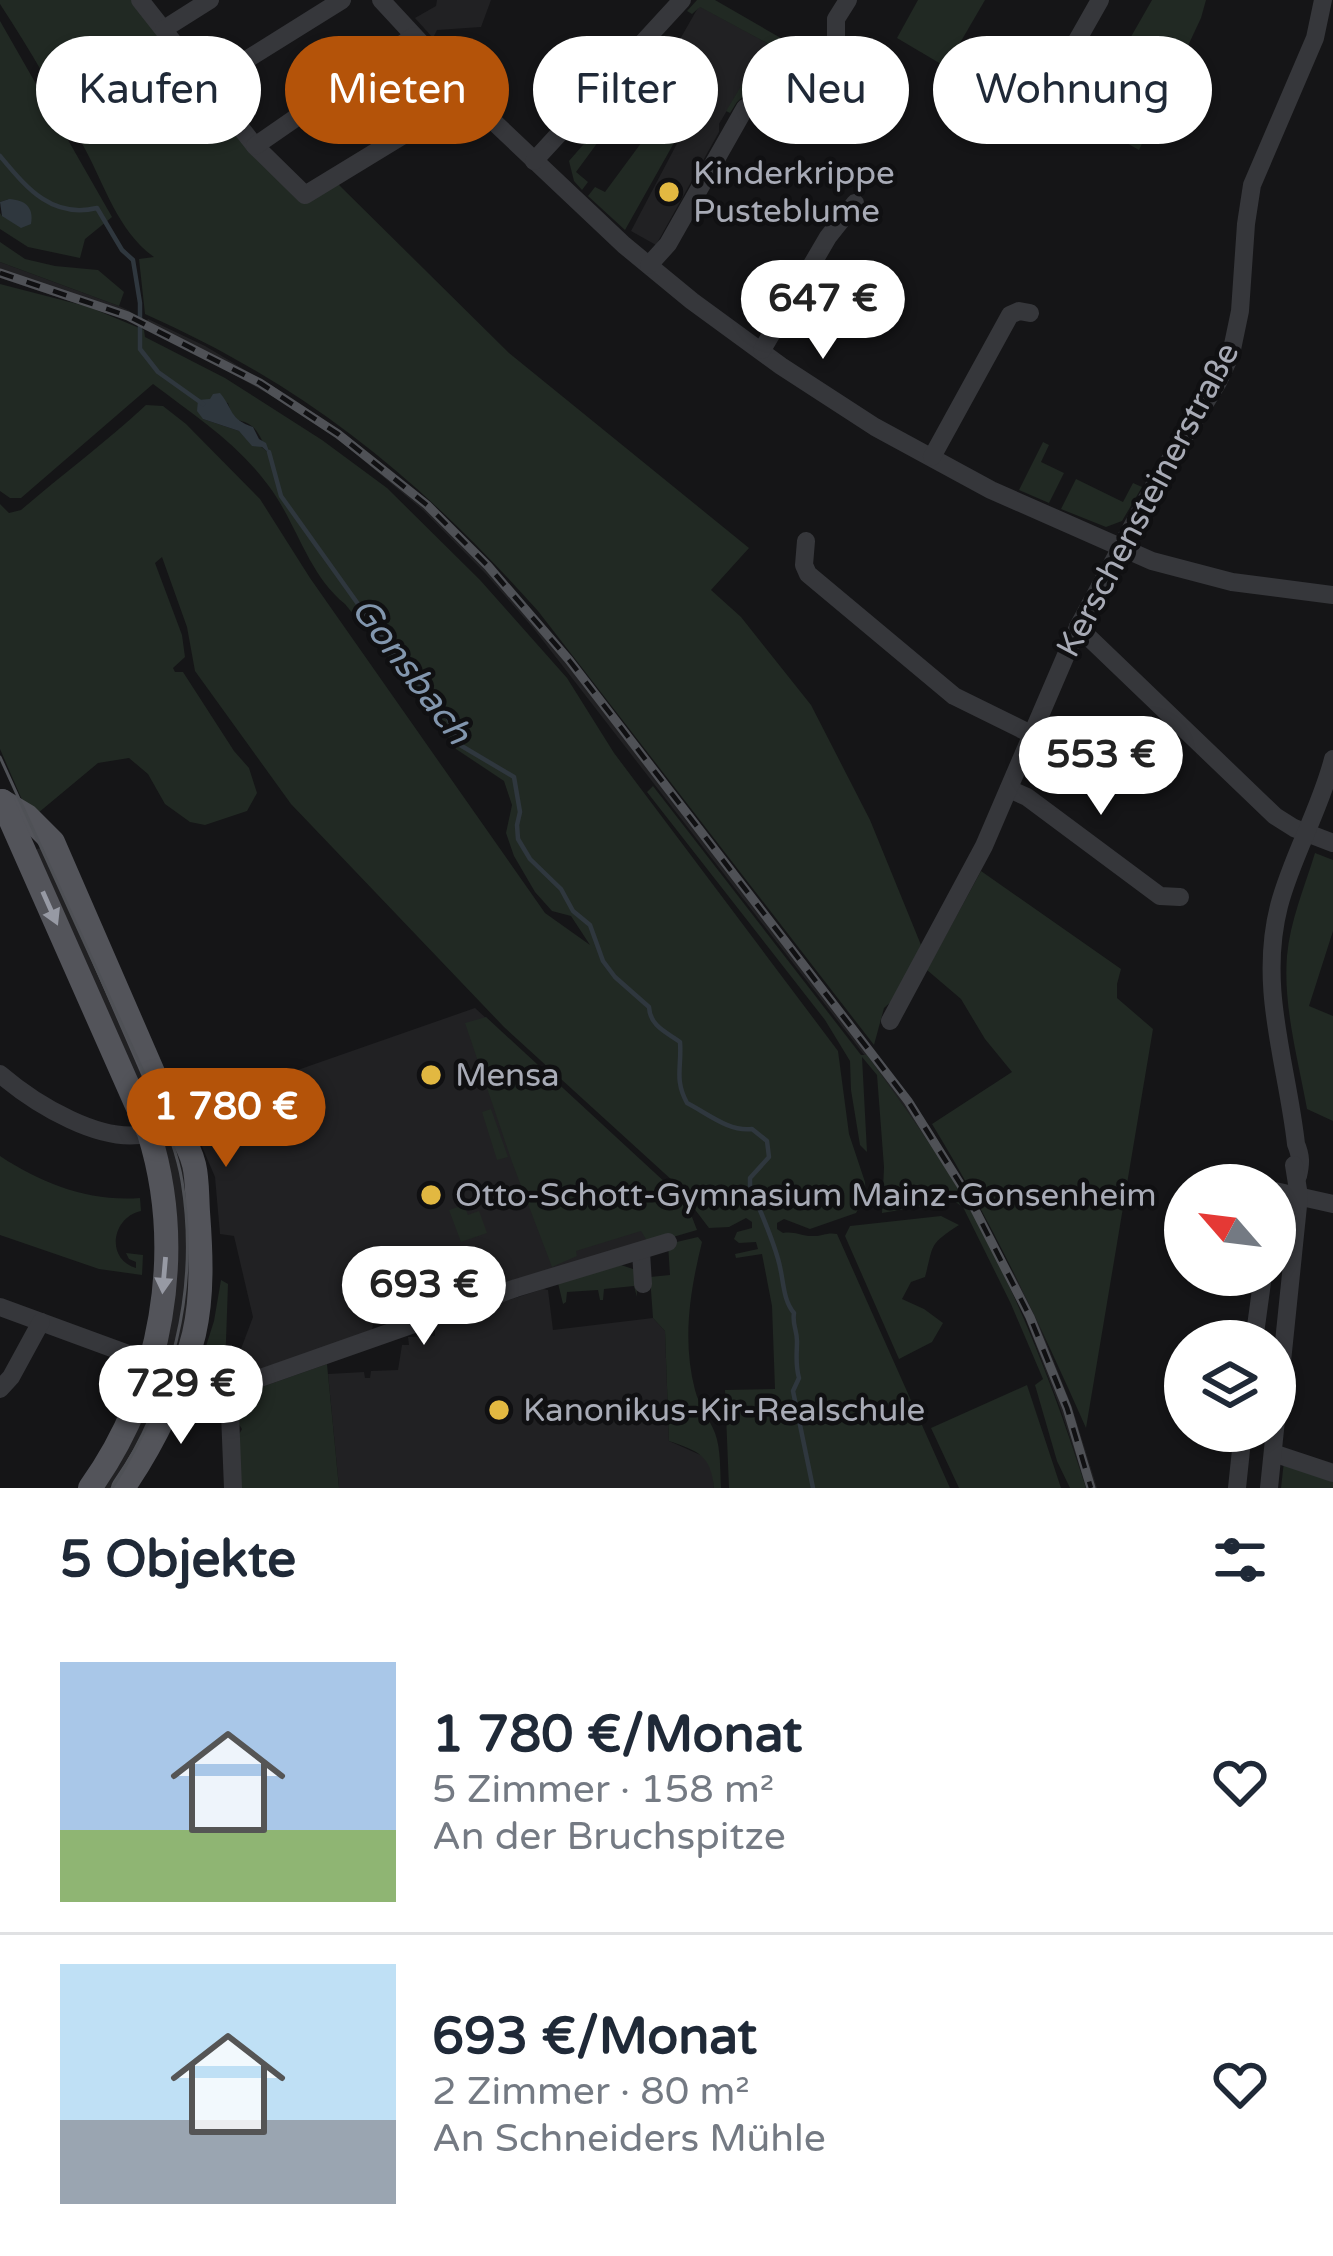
<!DOCTYPE html>
<html lang="de">
<head>
<meta charset="utf-8">
<style>
	:root { --surface:#fff; --page:#f2f2f3; --text:#1f2937; --muted:#747a83; --line:#e0e1e3; --accent:#b45309 }
	body { margin:0; font-family:"Varela Round",sans-serif; background:var(--page); color:var(--text); height:100vh; display:flex; flex-direction:column; font-size:45px; white-space:nowrap }
	* { box-sizing:border-box; margin:0 }
	p { font-size:39px; color:var(--muted) }
	.icon { flex:none; width:66px; height:66px; fill:none; stroke:currentColor; stroke-width:2; stroke-linecap:round; stroke-linejoin:round }
	.map { position:relative; height:1488px; overflow:hidden }
	.details { display:flex; flex-direction:column; background:var(--surface); flex:1 }
	.details>* { flex:none }
	.guide { position:absolute; left:36px; top:36px; width:1263px; height:108px; display:flex; gap:24px }
	.needle { width:78px; rotate:298deg }
	.buttons { position:absolute; left:1164px; top:1164px; display:grid; gap:24px }
	.buttons a { display:grid; place-items:center; width:132px; height:132px; border-radius:50%; background:var(--surface); box-shadow:0 3px 9px #0004; font-size:60px }
	.price { position:absolute; translate:-50% -102px; padding:0 27px; border-radius:42px; background:#fff; color:#222; font-size:39px; line-height:78px; filter:drop-shadow(0 3px 6px #0008) }
	.price::after { content:''; position:absolute; left:50%; top:72px; width:36px; height:27px; margin-left:-18px; background:inherit; clip-path:polygon(0 0,100% 0,50% 100%) }
	.price.selected { background:var(--accent); color:#fff }
	ul { padding:0; list-style:none }
	li { display:flex; align-items:center; gap:36px; height:300px; padding:0 60px }
	li+li { border-top:3px solid var(--line) }
	li span { display:grid; place-items:center; flex:none; width:336px; height:240px; border-radius:0px; color:#555 }
	li>.icon { margin-inline-start:auto }
	span .icon { width:144px; height:144px; fill:#fffc; stroke-width:1 }
	li b { font-size:51px }
	h2 { display:flex; justify-content:space-between; align-items:center; height:144px; padding:0 60px; font-size:51px }
	.pill { padding:0 42px; border-radius:54px; background:var(--surface); box-shadow:0 3px 9px #0004; font-size:42px; line-height:108px }
	.pill.selected { background:var(--accent); color:#fff }
	.map>svg:first-child { display:block }
	.built { fill:#212123 }
	.green { fill:#212923; fill-rule:evenodd }
	.water { fill:#2f373e }
	.lines { fill:none; stroke-linecap:round; stroke-linejoin:round }
	.stream { stroke:#2f373e; stroke-width:4.5 }
	.minor { stroke:#36373b; stroke-width:18 }
	.major { stroke:#53545a; stroke-width:24 }
	.tram { stroke:#4f5156; stroke-width:3 }
	.rail-casing { stroke:#4f5156; stroke-width:9 }
	.rail { stroke:#101012; stroke-width:4.5; stroke-dasharray:14; stroke-linecap:butt }
	.oneway { fill:#979aa4 }
	.poi-dot { fill:#e2b841; stroke:#101012; stroke-width:4.5 }
	.labels { text-anchor:middle; dominant-baseline:central; stroke-width:9; stroke-linejoin:round; paint-order:stroke }
	.poi-label { font-size:33px; fill:#a8abb6; stroke:#101012; text-anchor:start }
	.street-label { font-size:33px; fill:#a8abb6; stroke:#101012 }
	.water-label { font-size:36px; font-style:italic; fill:#8296ae; stroke:#101012 }
</style>
</head>
<body>
<div class="map">
<svg width="1333" height="1488" viewBox="0 0 1333 1488">
	<rect width="100%" height="100%" fill="#151517"/>
	<g class="built">
		<path d="M437 0H491L481 27 437 30 433 38 415 18 436 6Z"/>
		<path d="M699 6 767 43 719 124V132L656 245 631 231 692 115 651 90Z"/>
		<path d="M0 262 119 306 130 311 126 320 0 278Z"/>
		<path d="M148 319 205 346 292 398 350 438 429 504 491 566 571 659 840 1005 930 1127 1031 1304 1072 1407 1097 1488H1086L1061 1410 1025 1318 965 1199 903 1105 534 629 486 574 423 510 345 445 288 405 199 355 143 328Z"/>
		<path d="M44 847 186 1164 197 1245 179 1362 117 1488H99L141 1412 168 1187 35 855 37 849Z"/>
		<path d="M475 1008 583 1107 660 1239 401 1320 398 1314 373 1324 372 1332 239 1378 233 1370 253 1317 234 1236 220 1234 215 1177 186 1109Z"/>
		<path d="M543 1289 548 1290 553 1330 653 1318 665 1331 669 1441 705 1457 713 1471 714 1488H339L328 1374 364 1372 365 1378H370L371 1371 398 1370 402 1345H409L408 1337 435 1336V1324Z"/>
	</g>
	<g class="green">
		<path d="M0 0H134L306 203 337 183 509 353 749 548 711 590 741 617 811 705 870 820 921 945 893 1000 884 1008 874 1045 538 611C421 480 307 386 145 314L139 259 154 257C118 231 105 186 85 149 58 99 31 51 0 4Z"/>
		<path d="M697 0H715L798 48 737 102 730 113 726 111 767 43 700 7 692 14 687 11Z"/>
		<path d="M918 0H985L946 67 897 38Z"/>
		<path d="M1152 0H1206L1201 18 1139 150 1084 119Z"/>
		<path d="M0 21 112 217 85 239 80 258 28 247 0 229V213L2 216 9 199 0 202Z"/>
		<path d="M653 101 677 117 666 135 675 141 625 230 588 196 595 187 605 192 661 116 650 106Z"/>
		<path d="M617 106 620 112 576 172 588 182 582 190 574 181 569 161Z"/>
		<path d="M0 242 25 259 55 266 98 270 124 292 119 306 0 262Z"/>
		<path d="M0 284 89 307 144 330 145 337 225 378 322 440 387 488 480 580 567 678 614 753 838 1051 849 1134 865 1182 866 1195 856 1213 810 1229 784 1219 777 1223V1229L783 1233C795 1231 803 1237 814 1236 823 1236 827 1232 837 1234L950 1488H729L725 1390 775 1389 772 1306 762 1254 736 1258 735 1254 758 1249 756 1242 739 1243 734 1239 737 1232 752 1228V1222L746 1218 729 1227 709 1228 674 1182 504 1027 291 804 195 671 187 627 162 557 155 563 182 635 185 657 173 668 175 672H183L234 751 249 768 257 793 247 811 205 825 190 822 165 804 148 774 129 758 98 763 38 813 26 809 0 749V504L9 513 21 510C63 474 106 442 146 405L163 406 186 424 260 499 310 578 545 913 590 945 571 916 552 911 535 892 514 856 506 833 512 805 504 781 456 749 429 707 345 604C307 573 297 523 268 485 237 443 194 415 153 384L21 498H10L0 491ZM211 399 228 403C235 427 240 416 253 427 259 432 264 445 268 452L239 431 203 419Z"/>
		<path d="M1043 442 1049 445 1041 462 1064 473 1049 503 1019 490Z"/>
		<path d="M1076 479 1123 502 1133 483 1142 487 1122 521 1106 527 1061 509Z"/>
		<path d="M653 786 861 1055H867C901 1102 936 1150 965 1200 1017 1291 1054 1388 1086 1488H1070L1057 1461 1035 1385 1043 1379 1011 1304 963 1207 954 1201 882 1213 884 1167 877 1075 862 1057 867 1152 860 1145 851 1090 850 1061 825 1020 647 792Z"/>
		<path d="M1315 853 1333 860V931L1309 1006 1333 1016V1121L1307 1109C1298 1059 1283 1006 1287 956 1290 921 1305 886 1315 853Z"/>
		<path d="M981 871 1121 969 1117 984V998L1153 1029 1086 1428C1040 1324 992 1222 932 1124L1012 1072 985 1039 961 999 927 970Z"/>
		<path d="M486 1017 668 1185 692 1217 697 1230 649 1244 641 1231 576 1251 577 1256 552 1267 512 1162 465 1023Z"/>
		<path d="M491 1109 508 1157 497 1160 482 1112Z"/>
		<path d="M0 1156C42 1184 90 1202 140 1198L141 1211C112 1217 105 1259 136 1268V1262L129 1259 126 1253 143 1255 142 1275 99 1269 0 1235Z"/>
		<path d="M464 1205 468 1215 479 1211 487 1233 461 1242 449 1210Z"/>
		<path d="M941 1216 959 1225C928 1245 934 1244 925 1277L911 1282 902 1299 924 1309 943 1323 932 1342 899 1359 845 1236 850 1226Z"/>
		<path d="M698 1237 702 1242C690 1291 682 1340 695 1390 699 1406 709 1418 715 1433 721 1449 720 1471 721 1488H714C711 1455 698 1451 669 1441L665 1331 653 1318 650 1277 670 1275 668 1244Z"/>
		<path d="M621 1265 636 1270 637 1297 634 1286 604 1289 603 1300H600L598 1290 567 1292 566 1302 563 1304 558 1283Z"/>
		<path d="M221 1280 228 1284 225 1370 212 1365 209 1372 201 1369V1362L214 1321Z"/>
		<path d="M327 1364 339 1488H238L236 1440 242 1429 234 1417 233 1397Z"/>
		<path d="M1027 1385 1061 1488H959L931 1428Z"/>
		<path d="M1284 1461 1333 1478V1488H1281Z"/>
	</g>
	<g class="water">
		<path d="M9 199C25 200 34 207 31 224L21 228 2 216 0 202Z"/>
		<path d="M220 393C234 410 229 419 253 427L259 439 266 443 270 454 262 447 252 446 239 431 203 419 197 411 198 400 210 399 213 394Z"/>
	</g>
	<g class="lines">
		<g class="stream">
			<path d="M0 156C26 187 51 219 97 208L122 250 133 260 140 303V349L158 372 203 404"/>
			<path d="M269 452 281 496 403 667 444 709 460 745 514 777 520 812 517 825 518 839 530 859 561 889 573 911 590 925 603 961 615 977 649 1007C650 1026 666 1032 680 1042 682 1067 674 1079 687 1103 707 1113 729 1132 752 1129L767 1141 769 1157 750 1178V1187C760 1210 771 1234 778 1259 784 1278 782 1299 794 1313 792 1324 797 1330 797 1341 797 1354 795 1364 799 1378L793 1391 813 1488"/>
		</g>
		<g class="minor">
			<path d="M140 0 255 146 305 195 469 95"/>
			<path d="M381 0 495 123 624 245 692 301 781 366 875 427 991 490 1152 561 1232 582 1333 595"/>
			<path d="M164 29 210 0"/>
			<path d="M836 44V19L848 0"/>
			<path d="M206 85 342 0"/>
			<path d="M1033 126 1036 113 1100 0"/>
			<path d="M255 146 414 36"/>
			<path d="M534 161 682 0"/>
			<path d="M649 265 668 244 745 108"/>
			<path d="M762 350 828 237 855 203"/>
			<path d="M932 457 1010 315 1019 311 1030 313"/>
			<path d="M806 541 804 565 808 574 954 696 1031 734"/>
			<path d="M1078 627 1275 816 1294 828 1333 843"/>
			<path d="M1009 789 1027 797 1160 896 1180 897"/>
			<path d="M890 1021 984 846 1078 627 1154 486 1218 382 1231 354 1240 311 1246 224 1252 185 1315 38 1323 0"/>
			<path d="M0 1074C35 1104 103 1146 149 1133"/>
			<path d="M1298 1176C1301 1163 1301 1156 1296 1144 1287 1063 1258 988 1279 906 1292 856 1320 810 1333 759"/>
			<path d="M1275 1191 1333 1204"/>
			<path d="M641 1252 643 1284"/>
			<path d="M0 1307 150 1362"/>
			<path d="M1254 1341 1263 1275"/>
			<path d="M181 1373 229 1389 516 1288 668 1242"/>
			<path d="M0 1389 11 1377 41 1322"/>
			<path d="M229 1389 233 1488"/>
			<path d="M1273 1453 1333 1473"/>
			<path d="M1237 1488 1243 1431"/>
			<path d="M1269 1488 1299 1196 1294 1165"/>
		</g>
		<g class="major">
			<path d="M2 801 27 816 53 842 179 1132C199 1163 196 1177 198 1212 201 1252 203 1295 194 1334 181 1388 154 1443 123 1488"/>
			<path d="M2 801 149 1133C186 1252 162 1387 90 1488"/>
		</g>
		<path class="tram" d="M0 757 153 1093C164 1121 177 1151 182 1181 200 1290 172 1396 112 1488"/>
		<defs>
			<path id="rail" d="M0 273 128 316 260 383 338 434 427 505 488 566 569 660 908 1101 969 1198 1030 1317 1067 1408 1091 1488"/>
		</defs>
		<use href="#rail" class="rail-casing"/>
		<use href="#rail" class="rail"/>
	</g>
	<defs><path id="oneway-solid" d="M-6-.8H1V-3.2L6.5 0L1 3.2V.8H-6Z" transform="scale(3)"/></defs>
	<g class="oneway">
		<use href="#oneway-solid" transform="translate(50 908) rotate(66)"/>
		<use href="#oneway-solid" transform="translate(164 1275) rotate(95)"/>
	</g>
	<g class="poi-dot">
		<circle cx="669" cy="192" r="12"/>
		<circle cx="431" cy="1075" r="12"/>
		<circle cx="431" cy="1195" r="12"/>
		<circle cx="499" cy="1410" r="12"/>
	</g>
	<g class="labels">
		<g class="poi-label">
			<text x="693" y="173">Kinderkrippe<tspan x="693" dy="38">Pusteblume</tspan></text>
			<text x="455" y="1075">Mensa</text>
			<text x="455" y="1195">Otto-Schott-Gymnasium Mainz-Gonsenheim</text>
			<text x="523" y="1410">Kanonikus-Kir-Realschule</text>
		</g>
		<g class="street-label">
			<text transform="translate(1148 500) rotate(-62)">Kerschensteinerstraße</text>
		</g>
		<g class="water-label">
			<text transform="translate(411 671) rotate(53)">Gonsbach</text>
		</g>
	</g>
</svg>
<div class="buttons">
<a><svg class="needle" viewBox="-14 -14 28 28"><path d="M0-13l5 13h-10z" fill="#e53935"/><path d="M0 13l5-13h-10z" fill="#747a83"/></svg></a>
<a><svg class="icon" aria-label="layers" viewBox="0 0 24 24"><path d="M12 4l9 5-9 5-9-5zM3 14l9 5 9-5"/></svg></a>
</div>
<b class="price" style="left:823px;top:362px">647 €</b>
<b class="price" style="left:1101px;top:818px">553 €</b>
<b class="price selected" style="left:226px;top:1170px">1 780 €</b>
<b class="price" style="left:424px;top:1348px">693 €</b>
<b class="price" style="left:181px;top:1447px">729 €</b>
<div class="guide">
<a class="pill">Kaufen</a>
<a class="pill selected">Mieten</a>
<a class="pill">Filter</a>
<a class="pill">Neu</a>
<a class="pill">Wohnung</a>
</div>
</div>
<section class="details">
<h2>5 Objekte<svg class="icon" aria-label="filters" viewBox="0 0 24 24"><path d="M4 7h16M4 17h16"/><circle cx="9" cy="7" r="2"/><circle cx="15" cy="17" r="2"/></svg></h2>
<ul>
<li><span style="background:linear-gradient(#a9c7e8 70%,#8fb573 0)"><svg class="icon" aria-label="home" viewBox="0 0 24 24"><path d="M3 11l9-7 9 7M6 9v11h12V9"/></svg></span><div><b>1 780 €/Monat</b><p>5 Zimmer · 158 m²</p><p>An der Bruchspitze</p></div><svg class="icon" aria-label="heart" viewBox="0 0 24 24"><path d="M12 20l-8-8c-3-5 5-10 8-4 3-6 11-1 8 4z"/></svg></li>
<li><span style="background:linear-gradient(#bfe0f5 65%,#9aa5b1 0)"><svg class="icon" aria-label="home" viewBox="0 0 24 24"><path d="M3 11l9-7 9 7M6 9v11h12V9"/></svg></span><div><b>693 €/Monat</b><p>2 Zimmer · 80 m²</p><p>An Schneiders Mühle</p></div><svg class="icon" aria-label="heart" viewBox="0 0 24 24"><path d="M12 20l-8-8c-3-5 5-10 8-4 3-6 11-1 8 4z"/></svg></li>
</ul>
</section>
</body>
</html>
